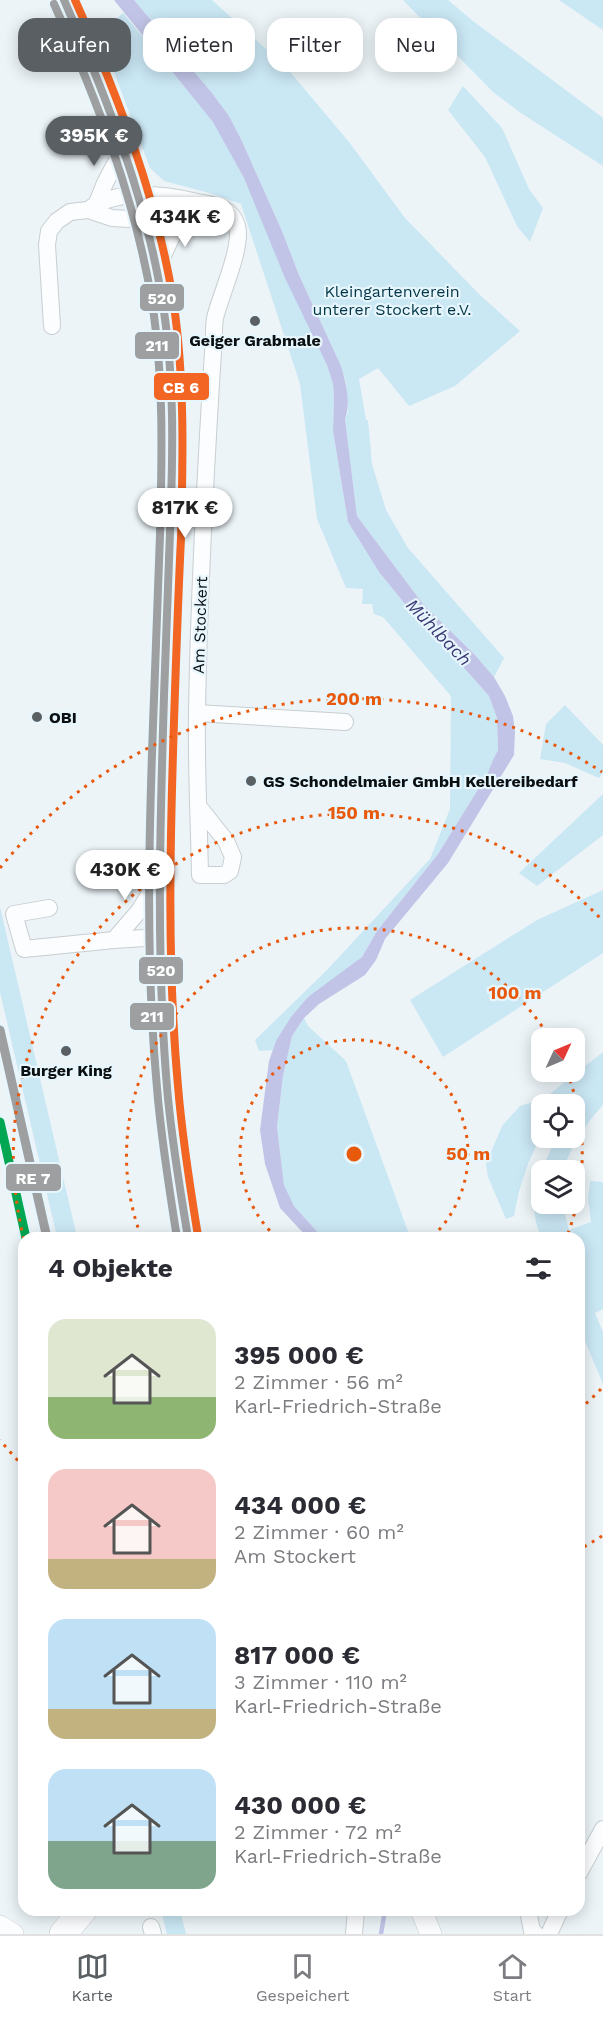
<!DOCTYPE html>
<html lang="de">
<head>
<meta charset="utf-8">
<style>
	:root { --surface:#fff; --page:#f2f2f3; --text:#2b2b33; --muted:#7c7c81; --line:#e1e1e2; --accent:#595f62 }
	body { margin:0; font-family:"Work Sans",sans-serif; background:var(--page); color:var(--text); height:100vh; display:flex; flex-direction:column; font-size:22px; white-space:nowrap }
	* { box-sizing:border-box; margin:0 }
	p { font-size:20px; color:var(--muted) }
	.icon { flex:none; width:33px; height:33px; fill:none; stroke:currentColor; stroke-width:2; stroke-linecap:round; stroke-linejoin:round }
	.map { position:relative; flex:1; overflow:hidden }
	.sheet { position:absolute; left:18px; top:1232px; width:567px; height:684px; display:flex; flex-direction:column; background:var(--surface); border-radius:18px; box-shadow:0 3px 15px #0003 }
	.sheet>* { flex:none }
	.banner { position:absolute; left:18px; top:18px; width:567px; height:54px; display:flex; gap:12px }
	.needle { width:39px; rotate:46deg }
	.fabs { position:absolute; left:531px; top:1028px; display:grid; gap:12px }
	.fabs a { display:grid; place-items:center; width:54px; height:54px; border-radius:12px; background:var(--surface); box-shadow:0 3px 15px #0003; font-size:30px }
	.price { position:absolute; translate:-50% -51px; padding:0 14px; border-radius:21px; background:#fff; color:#222; font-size:20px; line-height:39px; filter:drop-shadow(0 2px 3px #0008) }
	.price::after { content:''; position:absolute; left:50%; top:36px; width:18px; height:14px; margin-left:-9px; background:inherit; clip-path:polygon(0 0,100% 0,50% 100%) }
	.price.selected { background:var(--accent); color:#fff }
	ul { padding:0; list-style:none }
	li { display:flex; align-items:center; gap:18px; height:150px; padding:0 30px }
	li span { display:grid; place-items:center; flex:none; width:168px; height:120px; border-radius:18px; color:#555 }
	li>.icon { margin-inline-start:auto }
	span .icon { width:72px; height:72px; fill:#fffc; stroke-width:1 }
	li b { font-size:26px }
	h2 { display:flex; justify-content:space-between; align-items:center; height:72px; padding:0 30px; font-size:26px }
	.pill { padding:0 21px; border-radius:18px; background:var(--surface); box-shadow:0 3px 15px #0003; font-size:21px; line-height:54px }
	.pill.selected { background:var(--accent); color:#fff }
	.tab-bar { display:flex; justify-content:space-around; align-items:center; height:84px; border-top:2px solid var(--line); background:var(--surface); font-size:16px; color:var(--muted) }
	.tab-bar a { display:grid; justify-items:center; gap:3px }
	.tab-bar .selected { color:var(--accent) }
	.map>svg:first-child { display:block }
	.green { fill:#cae7f4 }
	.water { fill:#c1c4e6 }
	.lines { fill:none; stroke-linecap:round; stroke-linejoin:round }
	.stream { stroke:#c1c4e6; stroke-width:4.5 }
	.minor-casing { stroke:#c8ced1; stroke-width:18 }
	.tertiary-casing { stroke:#c8ced1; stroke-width:22 }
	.primary-casing { stroke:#c8ced1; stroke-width:28 }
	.minor { stroke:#fcfdfe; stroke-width:16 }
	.tertiary { stroke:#fcfdfe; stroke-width:21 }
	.primary { stroke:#fcfdfe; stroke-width:27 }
	.bus-1-casing { stroke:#e7f6fd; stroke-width:12 }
	.bus-2-casing { stroke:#e7f6fd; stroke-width:12 }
	.bus-3-casing { stroke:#e7f6fd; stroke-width:12 }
	.bus-1 { stroke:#9d9fa0; stroke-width:8 }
	.bus-2 { stroke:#9d9fa0; stroke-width:8 }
	.bus-3 { stroke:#f26522; stroke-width:8 }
	.rail-1-casing { stroke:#e7f6fd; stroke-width:14 }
	.rail-2-casing { stroke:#e7f6fd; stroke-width:14 }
	.rail-1 { stroke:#9d9fa0; stroke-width:9 }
	.rail-2 { stroke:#00a651; stroke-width:9 }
	.ring { fill:none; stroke:#e8590c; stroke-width:3; stroke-dasharray:3 6 }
	.poi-dot { fill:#595f62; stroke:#e7f6fd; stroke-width:2 }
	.labels { text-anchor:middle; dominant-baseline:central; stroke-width:4.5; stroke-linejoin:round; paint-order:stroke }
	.park-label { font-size:16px; fill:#023647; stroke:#e7f6fd }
	.poi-label { font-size:16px; font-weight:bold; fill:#0a0f11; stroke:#e7f6fd }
	.street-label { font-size:16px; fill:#0a0f11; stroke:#e7f6fd }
	.water-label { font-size:18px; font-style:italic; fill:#3c3974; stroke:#e7f6fd }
	.centre { fill:#e8590c; stroke:#e7f6fd; stroke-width:3 }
	.ring-label { font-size:18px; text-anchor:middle; font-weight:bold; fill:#e8590c; stroke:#e7f6fd; stroke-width:4.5; stroke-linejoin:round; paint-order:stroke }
	.line-badge { stroke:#e7f6fd; stroke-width:2 }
	.badge-label { font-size:16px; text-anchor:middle; font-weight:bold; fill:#fff }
</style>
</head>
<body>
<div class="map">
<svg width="603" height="1934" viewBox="0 0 603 1934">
	<rect width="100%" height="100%" fill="#ecf4f8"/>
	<g class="green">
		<path d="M134 0H212L286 67 349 142 405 218 479 294 520 331 455 386 409 406 378 368 359 379 366 420H368L372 464 386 510 408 548 504 658 494 677 475 655 423 604 357 516 345 419 348 412 346 382 341 366 299 275 282 231 241 139 229 116 212 93Z"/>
		<path d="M403 0H448L473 21 603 118V166L521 113 493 92Z"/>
		<path d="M559 0H603V30Z"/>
		<path d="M123 13 214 122 244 178 327 365 333 384 334 399 333 431 348 522 379 572 409 609 435 635 489 696 497 718 498 750 487 775 438 854 377 931 362 957 276 1041 273 1050 259 1051 255 1040 326 971 430 859 450 809 451 696 383 617 374 614 372 604H362L363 589 346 588 317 519 300 384 241 204 213 194 164 181 150 168 114 72 105 29Z"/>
		<path d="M463 86 502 128 529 189 543 208 530 242 517 226 485 157 448 110Z"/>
		<path d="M565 705 603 745V773L599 778 565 763 540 759 546 724Z"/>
		<path d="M603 794V835L537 886 519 873Z"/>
		<path d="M603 890V953L443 1057 410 1000 537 920Z"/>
		<path d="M0 907 77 1237H57L0 992Z"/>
		<path d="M304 1018 308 1026 346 1061 410 1237H322L294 1206 284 1185 277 1127 283 1076 292 1036Z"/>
		<path d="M603 1052V1105C586 1123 571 1147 563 1170H542L556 1137H574L575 1111 582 1103 574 1093 565 1104H542L541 1135 528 1164 519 1191 514 1216 506 1219 488 1177 486 1164 502 1126 520 1106 537 1101 551 1093Z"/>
		<path d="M541 1172 542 1203H562L569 1230 591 1222 588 1199 590 1181 603 1182V1309L595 1313 603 1332V1384L579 1327V1238L541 1237C531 1213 533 1196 541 1172Z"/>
		<path d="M161 1910H180L186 1934H167Z"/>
	</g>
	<path class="water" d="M114 0H134L212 93 229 116 241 139 282 231 299 275 341 366C346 382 351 403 345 419L357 516 423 604 475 655 494 677 505 696 513 716 515 732 514 755 448 863 385 939 376 960 365 975 319 1004 304 1018 292 1036 283 1076 277 1127 284 1185 294 1206 322 1237H307L280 1208 265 1164 260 1130 269 1061 276 1041 291 1017 308 997 362 957 377 931 438 854 487 775 493 760 498 750 497 718 489 696 435 635 409 609 379 572 348 522 333 431 334 399 333 384 327 365 285 278 244 178 213 122Z"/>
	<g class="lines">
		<path class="stream" d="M381 1934 385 1910"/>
		<defs>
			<g id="minor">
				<path d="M97 203 105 183 124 147"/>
				<path d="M88 210C117 188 163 194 197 202 213 205 232 207 237 226 243 247 220 296 215 318 214 324 214 330 214 336 206 461 199 587 197 712 196 766 199 821 200 875H224L230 871 233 857 226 841 199 807"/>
				<path d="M157 268 183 213"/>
				<path d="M52 326 47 245 49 231 57 221 70 212 88 210 112 218 145 220 183 213 201 203"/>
				<path d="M197 713 345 722"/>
				<path d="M49 908 14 914 24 949 114 940 160 937"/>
				<path d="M114 940 139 911 157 882"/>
				<path d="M579 1873 603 1829"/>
				<path d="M528 1910 532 1931 536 1934"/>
				<path d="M151 1927 153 1934"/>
				<path d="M354 1934 356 1910"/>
				<path d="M549 1934 560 1910"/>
			</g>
			<g id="tertiary">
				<path d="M421 1910 431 1934"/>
				<path d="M0 1926 13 1934"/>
			</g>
			<g id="primary">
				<path d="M64 0C107 96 145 194 162 299 175 378 173 459 170 538 168 595 166 652 164 709 159 835 157 961 167 1087 172 1138 180 1188 188 1238"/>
				<path d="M63 1934 83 1910"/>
			</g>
		</defs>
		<use href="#minor" class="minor-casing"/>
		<use href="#tertiary" class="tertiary-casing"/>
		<use href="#primary" class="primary-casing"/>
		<use href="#minor" class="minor"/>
		<use href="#tertiary" class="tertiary"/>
		<use href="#primary" class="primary"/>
		<defs>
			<path id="bus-1" d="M64 0C106 96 145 195 162 299 175 376 173 455 170 532 168 587 166 642 164 696 160 826 156 957 167 1087 171 1138 180 1188 188 1238"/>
			<path id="bus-2" d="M54 4C97 100 135 198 152 302 164 379 162 457 160 535 158 589 156 644 154 698 149 828 145 958 157 1088 161 1138 169 1188 177 1238"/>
			<path id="bus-3" d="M75 0C118 96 156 195 173 299 185 378 183 458 181 538 178 599 176 660 174 721 170 843 167 965 178 1086 182 1137 190 1187 198 1236"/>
		</defs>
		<use href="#bus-1" class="bus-1-casing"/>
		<use href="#bus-2" class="bus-2-casing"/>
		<use href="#bus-3" class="bus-3-casing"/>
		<use href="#bus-1" class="bus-1"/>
		<use href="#bus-2" class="bus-2"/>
		<use href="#bus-3" class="bus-3"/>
		<defs>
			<path id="rail-1" d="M0 1030 47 1238"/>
			<path id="rail-2" d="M0 1122 26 1238"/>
		</defs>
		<use href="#rail-1" class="rail-1-casing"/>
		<use href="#rail-2" class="rail-2-casing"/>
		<use href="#rail-1" class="rail-1"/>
		<use href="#rail-2" class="rail-2"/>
	</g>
	<g class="ring">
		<path d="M276 1237A114 114 0 1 1 432 1237"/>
		<path d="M141 1236A228 228 0 0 1 549 1037M567 1072A228 228 0 0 1 567 1236"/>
		<path d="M601 1389A341 341 0 0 1 580 1409M24 1239A341 341 0 0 1 601 919"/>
		<path d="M602 1536A455 455 0 0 1 582 1548M24 1467A455 455 0 0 1 0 1440M0 868A455 455 0 0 1 602 772"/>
	</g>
	<g class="poi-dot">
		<circle cx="255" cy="321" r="6"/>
		<circle cx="37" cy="717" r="6"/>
		<circle cx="251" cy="781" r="6"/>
		<circle cx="66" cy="1051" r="6"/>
	</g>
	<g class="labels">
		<g class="park-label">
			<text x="392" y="291">Kleingartenverein<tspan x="392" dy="18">unterer Stockert e.V.</tspan></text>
		</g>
		<g class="poi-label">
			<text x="255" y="340">Geiger Grabmale</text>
			<text x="49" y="717" text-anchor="start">OBI</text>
			<text x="263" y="781" text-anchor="start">GS Schondelmaier GmbH Kellereibedarf</text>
			<text x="66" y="1070">Burger King</text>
		</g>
		<g class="street-label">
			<text transform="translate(200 625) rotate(-88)">Am Stockert</text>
		</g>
		<g class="water-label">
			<text transform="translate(439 632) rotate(46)">Mühlbach</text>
		</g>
	</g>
	<circle cx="354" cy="1154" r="9" class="centre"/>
	<g class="ring-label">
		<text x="354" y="705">200 m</text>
		<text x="354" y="819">150 m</text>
		<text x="515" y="999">100 m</text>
		<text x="468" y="1160">50 m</text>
	</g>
	<g class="line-badge">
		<rect x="139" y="283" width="46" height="29" rx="6" fill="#9d9fa0"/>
		<rect x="134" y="331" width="46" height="29" rx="6" fill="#9d9fa0"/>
		<rect x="153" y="372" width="57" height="29" rx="6" fill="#f26522"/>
		<rect x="138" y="956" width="46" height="29" rx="6" fill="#9d9fa0"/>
		<rect x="129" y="1002" width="46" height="29" rx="6" fill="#9d9fa0"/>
		<rect x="5" y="1163" width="57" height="29" rx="6" fill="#9d9fa0"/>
	</g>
	<g class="badge-label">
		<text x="162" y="304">520</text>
		<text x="157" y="351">211</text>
		<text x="181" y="393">CB 6</text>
		<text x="161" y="976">520</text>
		<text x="152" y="1022">211</text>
		<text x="33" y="1184">RE 7</text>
	</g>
</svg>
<div class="fabs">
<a><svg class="needle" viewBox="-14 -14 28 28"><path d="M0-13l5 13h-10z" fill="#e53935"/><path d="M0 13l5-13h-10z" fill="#7c7c81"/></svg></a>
<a><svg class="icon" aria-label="locate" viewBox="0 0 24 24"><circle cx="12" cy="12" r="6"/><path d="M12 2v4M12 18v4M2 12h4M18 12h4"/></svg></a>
<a><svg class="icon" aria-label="layers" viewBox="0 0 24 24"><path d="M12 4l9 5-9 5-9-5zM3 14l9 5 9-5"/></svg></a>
</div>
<b class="price selected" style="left:94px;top:167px">395K €</b>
<b class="price" style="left:185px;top:248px">434K €</b>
<b class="price" style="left:185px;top:539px">817K €</b>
<b class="price" style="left:125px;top:901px">430K €</b>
<div class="banner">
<a class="pill selected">Kaufen</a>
<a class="pill">Mieten</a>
<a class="pill">Filter</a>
<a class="pill">Neu</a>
</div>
<section class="sheet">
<h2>4 Objekte<svg class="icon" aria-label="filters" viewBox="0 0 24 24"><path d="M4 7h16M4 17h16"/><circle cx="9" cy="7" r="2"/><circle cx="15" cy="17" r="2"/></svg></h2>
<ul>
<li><span style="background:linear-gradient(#dfe7d0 65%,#8fb573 0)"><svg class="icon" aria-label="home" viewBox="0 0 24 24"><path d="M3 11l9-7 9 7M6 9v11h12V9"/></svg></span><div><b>395 000 €</b><p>2 Zimmer · 56 m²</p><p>Karl-Friedrich-Straße</p></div></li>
<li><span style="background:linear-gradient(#f6c9c9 75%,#c2b280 0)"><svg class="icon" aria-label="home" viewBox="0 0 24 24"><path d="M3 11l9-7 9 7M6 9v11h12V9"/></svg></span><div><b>434 000 €</b><p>2 Zimmer · 60 m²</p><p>Am Stockert</p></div></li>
<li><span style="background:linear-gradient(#bfe0f5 75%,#c2b280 0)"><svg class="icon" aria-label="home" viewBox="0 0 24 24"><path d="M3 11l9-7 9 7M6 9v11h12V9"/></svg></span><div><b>817 000 €</b><p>3 Zimmer · 110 m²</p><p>Karl-Friedrich-Straße</p></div></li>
<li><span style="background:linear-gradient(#bfe0f5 60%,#7fa58c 0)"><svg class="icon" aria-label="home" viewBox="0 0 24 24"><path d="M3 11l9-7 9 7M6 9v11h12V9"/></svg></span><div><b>430 000 €</b><p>2 Zimmer · 72 m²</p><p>Karl-Friedrich-Straße</p></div></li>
</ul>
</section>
</div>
<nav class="tab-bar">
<a class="selected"><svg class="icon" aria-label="map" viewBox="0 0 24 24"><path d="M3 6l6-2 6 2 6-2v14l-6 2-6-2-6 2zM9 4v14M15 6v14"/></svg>Karte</a>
<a><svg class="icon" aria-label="saved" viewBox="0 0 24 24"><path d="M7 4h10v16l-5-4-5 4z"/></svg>Gespeichert</a>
<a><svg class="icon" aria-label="home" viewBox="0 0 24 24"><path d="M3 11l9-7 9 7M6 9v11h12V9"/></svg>Start</a>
</nav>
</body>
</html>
